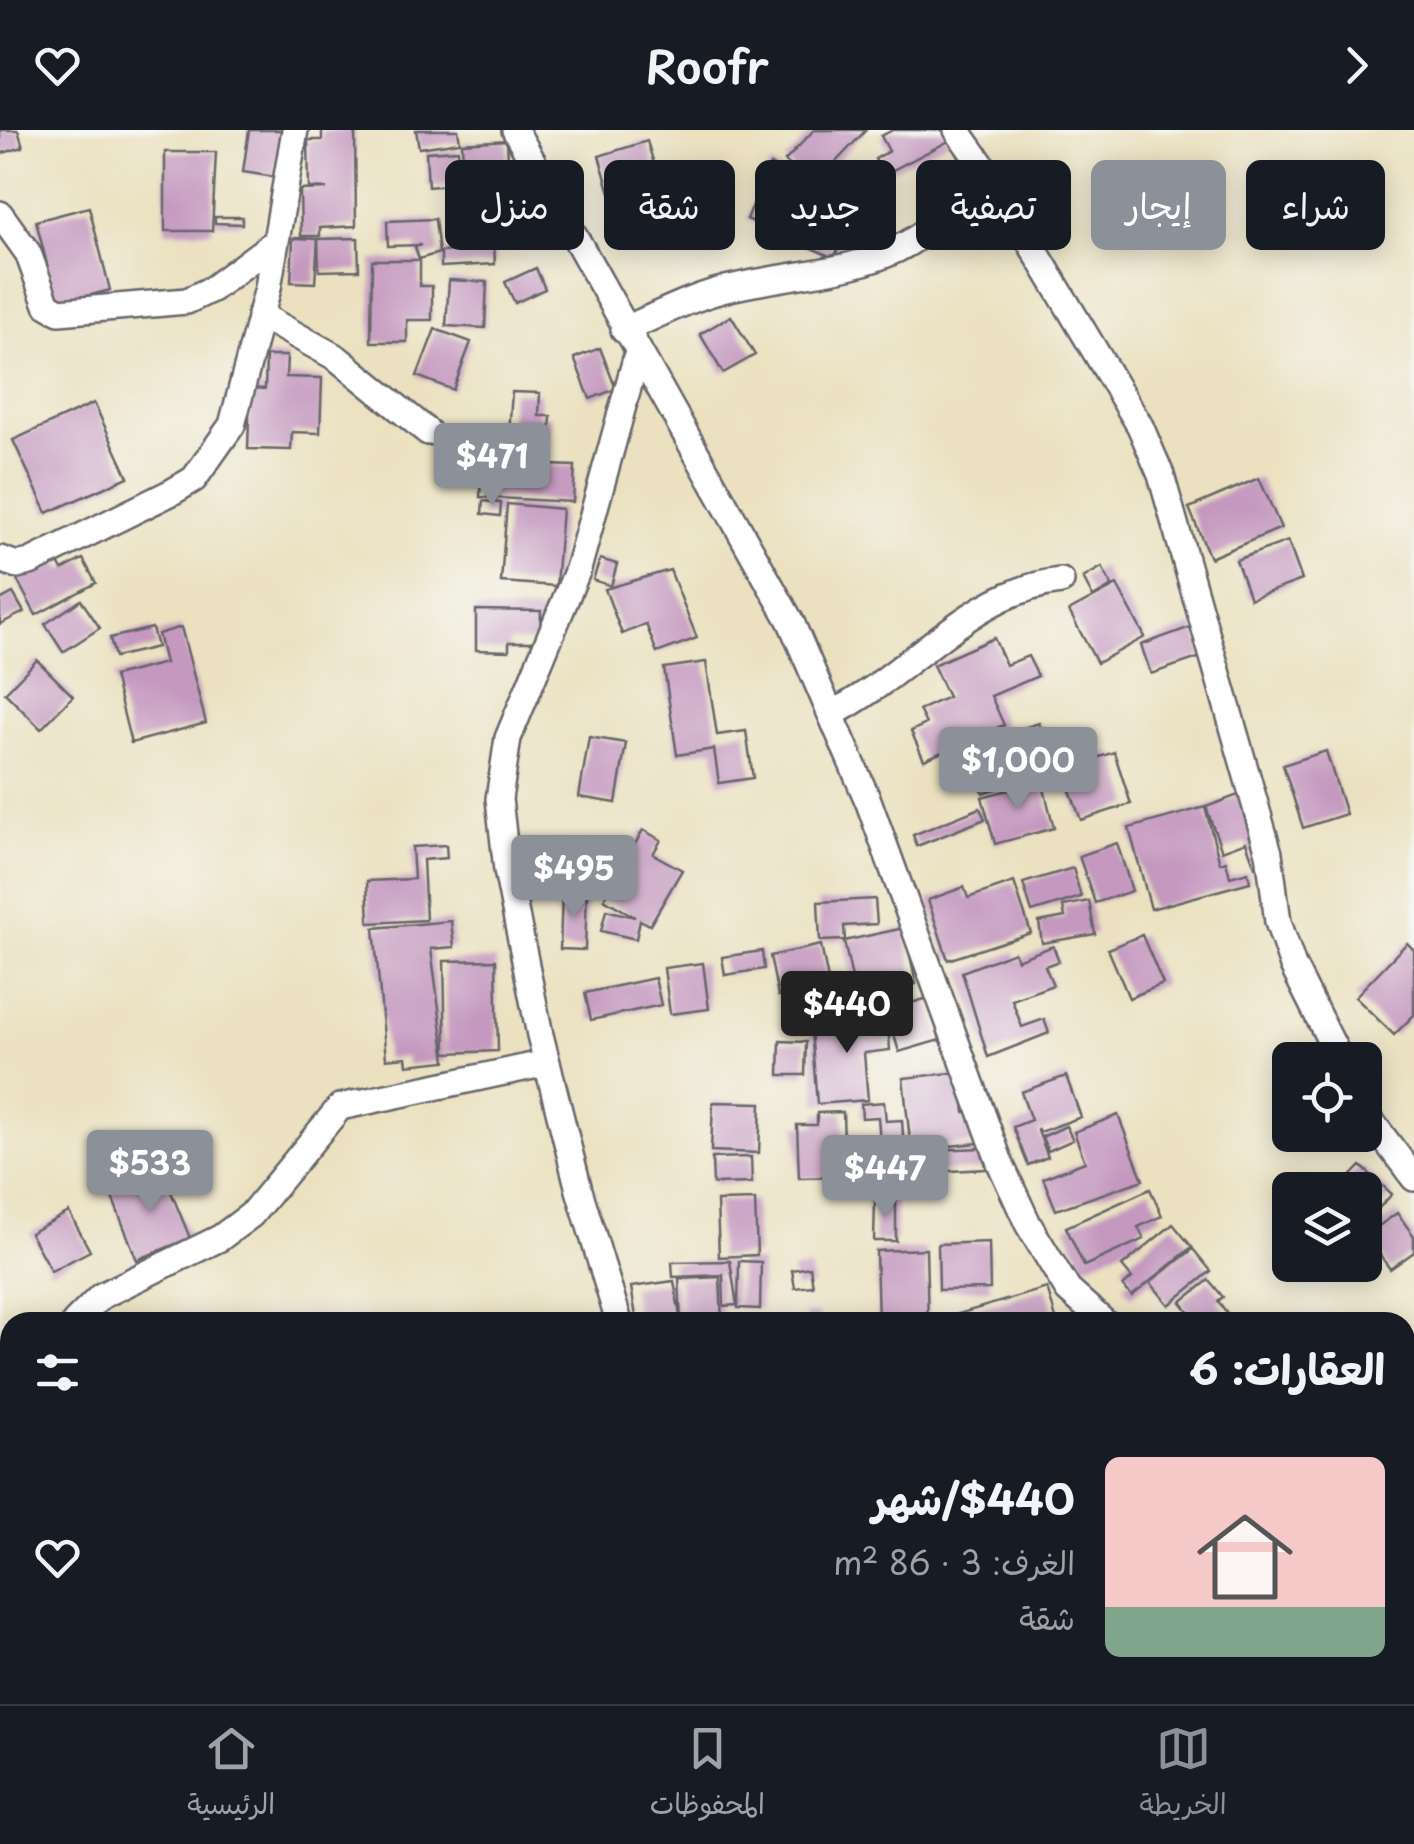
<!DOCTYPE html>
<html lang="ar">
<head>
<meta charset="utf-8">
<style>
	:root { --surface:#171b24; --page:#20242c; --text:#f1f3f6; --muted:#9ea1a6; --line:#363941; --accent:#8c9099 }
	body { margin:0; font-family:"Playpen Sans","Playpen Sans Arabic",sans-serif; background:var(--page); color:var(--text); direction:rtl; height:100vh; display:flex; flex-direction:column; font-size:38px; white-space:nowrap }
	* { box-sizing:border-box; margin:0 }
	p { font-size:32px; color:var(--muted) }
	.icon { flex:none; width:55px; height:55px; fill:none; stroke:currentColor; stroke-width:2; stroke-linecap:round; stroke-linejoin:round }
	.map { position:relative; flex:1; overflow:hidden; direction:ltr }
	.details { position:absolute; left:0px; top:1182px; width:1415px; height:392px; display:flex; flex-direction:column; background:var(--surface); border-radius:30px 30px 0 0; box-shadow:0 5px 25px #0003; direction:rtl }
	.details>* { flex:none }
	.guide { position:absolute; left:30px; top:30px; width:1355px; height:90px; direction:rtl; display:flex; gap:20px }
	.buttons { position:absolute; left:1272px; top:912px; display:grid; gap:20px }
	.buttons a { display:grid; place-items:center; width:110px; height:110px; border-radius:15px; background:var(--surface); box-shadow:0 5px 25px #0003; font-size:50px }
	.price { position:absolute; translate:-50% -85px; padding:0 22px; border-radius:10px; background:var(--accent); color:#fff; font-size:32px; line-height:65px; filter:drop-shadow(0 2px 5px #0008) }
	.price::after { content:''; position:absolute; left:50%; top:60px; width:30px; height:22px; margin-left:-15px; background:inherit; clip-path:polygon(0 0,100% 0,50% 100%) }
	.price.on { background:#222; color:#fff }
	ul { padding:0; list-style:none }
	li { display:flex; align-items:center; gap:30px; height:250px; padding:0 30px }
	li span { display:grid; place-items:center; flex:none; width:280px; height:200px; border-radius:15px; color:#555 }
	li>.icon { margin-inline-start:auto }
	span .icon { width:120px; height:120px; fill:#fffc; stroke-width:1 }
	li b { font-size:42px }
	h2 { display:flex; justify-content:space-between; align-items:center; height:120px; padding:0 30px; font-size:42px }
	.pill { padding:0 35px; border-radius:15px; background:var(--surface); box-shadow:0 5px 25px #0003; font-size:35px; line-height:90px }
	.pill.on { background:var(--accent); color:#fff }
	header { display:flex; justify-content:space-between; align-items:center; height:130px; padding:0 30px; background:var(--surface); font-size:45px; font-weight:600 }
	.dock { display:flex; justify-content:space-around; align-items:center; height:140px; border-top:2px solid var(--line); background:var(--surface); font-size:28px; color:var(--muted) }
	.dock a { display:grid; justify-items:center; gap:5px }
	.dock .on { color:var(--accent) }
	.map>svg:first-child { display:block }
	.building { fill:#c498bf }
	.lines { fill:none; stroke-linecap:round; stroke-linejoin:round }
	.street-casing { stroke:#68656a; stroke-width:30 }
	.street { stroke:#fff; stroke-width:25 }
</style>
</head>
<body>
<header><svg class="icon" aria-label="forward" viewBox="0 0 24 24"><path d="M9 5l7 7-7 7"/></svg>Roofr<svg class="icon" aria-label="heart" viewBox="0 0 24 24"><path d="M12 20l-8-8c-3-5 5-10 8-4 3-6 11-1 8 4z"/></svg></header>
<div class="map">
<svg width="1414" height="1574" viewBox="0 0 1414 1574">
	<rect width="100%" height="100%" fill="#f6f6f2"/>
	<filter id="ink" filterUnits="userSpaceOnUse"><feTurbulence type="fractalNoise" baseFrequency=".01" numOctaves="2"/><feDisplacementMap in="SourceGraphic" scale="20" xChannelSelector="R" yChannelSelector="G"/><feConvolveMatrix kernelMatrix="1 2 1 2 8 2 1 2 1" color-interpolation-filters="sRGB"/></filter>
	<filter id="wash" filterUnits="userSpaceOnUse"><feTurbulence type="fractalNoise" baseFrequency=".0048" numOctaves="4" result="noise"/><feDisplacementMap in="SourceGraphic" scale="40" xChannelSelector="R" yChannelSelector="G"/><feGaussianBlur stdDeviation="2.25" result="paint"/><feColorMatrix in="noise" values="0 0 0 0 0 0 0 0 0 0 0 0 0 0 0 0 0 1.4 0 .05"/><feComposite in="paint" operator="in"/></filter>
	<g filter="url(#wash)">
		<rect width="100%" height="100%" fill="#ebe1c0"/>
		<g id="blocks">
			<g class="building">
				<path d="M0 0H18L23 17 0 24Z"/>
				<path d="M249 0H282L275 47 243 42Z"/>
				<path d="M322 0H355L356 96 320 98V106H301L300 60 327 59 309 58 308 10H322Z"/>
				<path d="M416 0H458L460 12 419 18Z"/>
				<path d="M814 0H866L814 55 858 74 834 128 747 89 770 35 809 53 785 31Z"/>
				<path d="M893 0H943L949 11 883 45 875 29 889 21 881 6Z"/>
				<path d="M507 10 508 31 493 32 494 49 464 51 462 13Z"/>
				<path d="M647 11 662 60 614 76 599 26Z"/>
				<path d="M458 20 461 54 428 57 426 22Z"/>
				<path d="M165 22H216L212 101H165Z"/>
				<path d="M89 77 110 160 57 174 36 91Z"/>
				<path d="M215 87H242V94L215 93Z"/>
				<path d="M493 87 495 134 441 137V122L452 121 451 89Z"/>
				<path d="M435 89 439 123 419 129 415 117 421 115 388 116 387 91Z"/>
				<path d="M293 108 318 109 315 153 291 152Z"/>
				<path d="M358 108 359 140 319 141 318 109Z"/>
				<path d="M372 130H420V156H432V190H407V212H371Z"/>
				<path d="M536 138 545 159 515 173 505 152Z"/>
				<path d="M449 150 487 152 485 198 446 196Z"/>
				<path d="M731 186 755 225 723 243 700 204Z"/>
				<path d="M435 199 471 212 453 260 417 246Z"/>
				<path d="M600 218 616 259 590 269 574 228Z"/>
				<path d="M266 226H287L286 247 322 248 320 303 292 302 291 320 248 319 250 258 265 259Z"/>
				<path d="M512 262 540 263 539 286H551L548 335 575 336 573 372 480 367 483 315 508 317Z"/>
				<path d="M94 273 128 347 47 383 13 310Z"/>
				<path d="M1259 348 1281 398 1210 428 1189 378Z"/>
				<path d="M483 371 501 373 500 386 482 384Z"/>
				<path d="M507 374 562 379 556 456 501 452Z"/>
				<path d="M1288 411 1302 450 1250 469 1236 430Z"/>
				<path d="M54 425 62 440 83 429 96 453 36 485 15 446Z"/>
				<path d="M600 429 617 434 611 456 593 450Z"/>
				<path d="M1102 437 1112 456 1093 467 1083 448Z"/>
				<path d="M670 440 697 508 657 523 646 494 622 504 605 459Z"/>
				<path d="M1117 455 1145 507 1097 533 1069 481Z"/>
				<path d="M13 463 24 482 0 494V470Z"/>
				<path d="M81 470 100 498 63 522 45 494Z"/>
				<path d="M476 480 541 481 540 512H509V521L476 520Z"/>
				<path d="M1193 496 1204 526 1151 544 1141 515Z"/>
				<path d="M181 497 206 593 131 613 114 546 165 533 158 504Z"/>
				<path d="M152 498 157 517 115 527 110 508Z"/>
				<path d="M994 508 1006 535 1028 526 1038 546 991 566 1004 595 924 630 911 601 926 594 919 580 948 567 933 535Z"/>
				<path d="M37 530 73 566 41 599 5 563Z"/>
				<path d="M706 532 717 605 746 601 753 648 719 653 714 619 677 625 664 538Z"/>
				<path d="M1039 593 1043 607 1068 600 1079 634 1114 622 1131 674 1081 690 1062 639 983 663 968 615Z"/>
				<path d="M589 607 626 613 616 673 579 667Z"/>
				<path d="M1326 621 1346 684 1303 698 1283 635Z"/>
				<path d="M1042 651 1054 698 995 714 982 667Z"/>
				<path d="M1246 662 1271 732 1255 737 1246 712 1222 721 1206 677Z"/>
				<path d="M1205 677 1220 733 1226 731 1230 747 1248 742 1250 752 1151 779 1129 698Z"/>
				<path d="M980 678 985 689 917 716 913 705Z"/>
				<path d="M643 700 661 710 653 724 682 740 650 795 640 790 636 809 601 801 606 780 635 787 604 769Z"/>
				<path d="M1117 713 1132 761 1095 773 1079 726Z"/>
				<path d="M446 715 447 728 423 730 426 790 369 793 367 751 414 749 412 717Z"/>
				<path d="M1073 738 1081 767 1032 782 1023 753Z"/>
				<path d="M1014 752 1031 803 948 830 928 770 964 757 968 768Z"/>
				<path d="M562 761 587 762 585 820 560 819Z"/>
				<path d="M875 769 877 794 844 796 845 810 820 811 818 772Z"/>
				<path d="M1089 771 1095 804 1042 813 1039 792 1065 787 1063 776Z"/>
				<path d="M451 791 454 817 431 819 446 931 407 935 406 927 386 929 374 798Z"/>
				<path d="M904 798 916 854 856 867 844 811Z"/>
				<path d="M1142 805 1163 854 1129 868 1108 819Z"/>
				<path d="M1407 813 1414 820V885L1394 905 1355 867Z"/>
				<path d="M821 815 829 855 778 866 770 826Z"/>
				<path d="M1053 816 1059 831 1045 836 1053 855 1012 870 1022 897 1044 889 1049 903 988 927 962 842 1014 822 1017 830Z"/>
				<path d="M762 821 764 839 725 845 722 827Z"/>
				<path d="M496 830 498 921 446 923 444 831Z"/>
				<path d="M703 833 709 879 670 884 664 838Z"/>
				<path d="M655 848 661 875 591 890 585 863Z"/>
				<path d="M928 868 940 910 899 922 887 880Z"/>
				<path d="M887 884 890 920 864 923 868 970 817 974 811 900 829 898 828 889Z"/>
				<path d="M780 911 806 912 805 945H779Z"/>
				<path d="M960 942 965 982 976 981 979 1013 929 1018 931 1036 913 1037 903 948Z"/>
				<path d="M1066 946 1081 987 1040 1002 1037 998 1048 1027 1028 1035 1013 997 1031 990 1021 962Z"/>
				<path d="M713 972 761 973 759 1023 711 1021Z"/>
				<path d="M884 972 886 991 902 990 905 1034 882 1036 878 987 862 988 861 974Z"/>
				<path d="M843 982 845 1047 799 1048 797 995H817V983Z"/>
				<path d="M1118 985 1143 1050 1056 1080 1043 1048 1085 1032 1074 1002Z"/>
				<path d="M1066 996 1073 1010 1048 1021 1042 1007Z"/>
				<path d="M985 1018 986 1039 932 1042 931 1020Z"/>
				<path d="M751 1027 752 1053 713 1054 712 1028Z"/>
				<path d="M1361 1036 1392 1064 1365 1093V1060H1338Z"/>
				<path d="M162 1040 190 1108 137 1130 110 1062Z"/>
				<path d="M1150 1059 1162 1086 1138 1097 1144 1109 1084 1136 1066 1097Z"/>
				<path d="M875 1069 896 1070V1111H874Z"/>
				<path d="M755 1070 757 1125 719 1127 717 1071Z"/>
				<path d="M69 1082 90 1121 51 1141 30 1103Z"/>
				<path d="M1397 1083 1414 1106V1122L1390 1139 1366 1105Z"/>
				<path d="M1173 1094 1192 1117 1132 1166 1123 1156 1132 1148 1122 1136Z"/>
				<path d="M989 1112 990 1159 939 1160 938 1114Z"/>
				<path d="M926 1119 928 1192H878L876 1121Z"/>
				<path d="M1193 1119 1211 1141 1169 1175 1150 1152Z"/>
				<path d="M730 1131 737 1175 724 1176 723 1145 673 1147 672 1132Z"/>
				<path d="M739 1131 761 1132 760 1179 738 1178Z"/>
				<path d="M810 1137 813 1156 795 1158 792 1140Z"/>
				<path d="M720 1147 722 1192H681L679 1149Z"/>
				<path d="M1209 1150 1223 1167 1218 1171 1227 1183 1215 1192H1197L1181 1172Z"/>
				<path d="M674 1151 681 1192H637L631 1157Z"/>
				<path d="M1047 1158 1057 1192H942L941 1189Z"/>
				<path d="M819 1183V1192H805V1184Z"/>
				<path d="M1405 1435 1414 1445V1471L1405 1461Z"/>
				<path d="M882 1565H927L930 1571 886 1574Z"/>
				<path d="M934 1565H970L950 1574H938Z"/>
				<path d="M1069 1565H1078L1082 1574H1048Z"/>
				<path d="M1109 1565H1168L1171 1574H1113Z"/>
				<path d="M1176 1565H1227L1229 1574H1178Z"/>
			</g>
		</g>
	</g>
	<g filter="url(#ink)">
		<use href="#blocks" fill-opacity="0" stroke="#68656a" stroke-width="2.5"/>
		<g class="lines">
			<defs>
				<g id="street">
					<path d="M515 0 791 492 869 673 1000 1033 1028 1094 1068 1160 1104 1192"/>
					<path d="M957 0 993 51 1140 296 1161 345 1269 723 1278 792 1293 836 1340 930"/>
					<path d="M0 84 28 123 47 175 59 182 187 171 212 159 275 112"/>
					<path d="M260 185 337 228 428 302"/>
					<path d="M624 200C661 183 698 164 739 156 850 133 914 144 982 36"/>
					<path d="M0 429 17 435 30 432 172 362 194 349 232 295 268 158 295 0"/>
					<path d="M831 584C910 545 969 461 1061 451"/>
					<path d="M1365 983 1414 1048"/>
					<path d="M75 1192 101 1166 220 1108 251 1085 340 977 547 933"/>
					<path d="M619 1192 579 1060 540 905 507 740 499 669 508 608 578 439 637 225"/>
					<path d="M0 1460 10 1456"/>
					<path d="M1405 1491 1414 1490"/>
					<path d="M1365 1565 1368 1574"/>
				</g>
			</defs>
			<use href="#street" class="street-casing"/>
			<use href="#street" class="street"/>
		</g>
	</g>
</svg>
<div class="buttons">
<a><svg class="icon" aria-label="locate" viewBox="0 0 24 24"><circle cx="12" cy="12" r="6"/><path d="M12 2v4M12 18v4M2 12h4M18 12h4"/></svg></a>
<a><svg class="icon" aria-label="layers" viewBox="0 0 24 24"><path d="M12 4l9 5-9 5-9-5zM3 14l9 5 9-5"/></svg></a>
</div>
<b class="price" style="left:492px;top:378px">$471</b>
<b class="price" style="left:1018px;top:682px">$1,000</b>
<b class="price" style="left:574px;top:790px">$495</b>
<b class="price on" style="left:847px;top:926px">$440</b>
<b class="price" style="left:150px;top:1085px">$533</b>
<b class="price" style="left:885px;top:1090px">$447</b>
<div class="guide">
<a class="pill">شراء</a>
<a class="pill on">إيجار</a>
<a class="pill">تصفية</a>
<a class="pill">جديد</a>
<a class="pill">شقة</a>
<a class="pill">منزل</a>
</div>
<section class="details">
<h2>العقارات: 6<svg class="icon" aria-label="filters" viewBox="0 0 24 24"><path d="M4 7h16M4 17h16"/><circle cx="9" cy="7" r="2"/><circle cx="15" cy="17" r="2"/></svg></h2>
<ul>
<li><span style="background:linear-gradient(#f6c9c9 75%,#7fa58c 0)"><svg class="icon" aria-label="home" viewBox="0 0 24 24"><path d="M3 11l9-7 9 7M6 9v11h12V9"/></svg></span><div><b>$440/شهر</b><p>الغرف: 3 · 86 m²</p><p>شقة</p></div><svg class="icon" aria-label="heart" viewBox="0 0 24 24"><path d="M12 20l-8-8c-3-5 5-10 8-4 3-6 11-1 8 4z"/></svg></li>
</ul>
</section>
</div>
<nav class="dock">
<a class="on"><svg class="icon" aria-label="map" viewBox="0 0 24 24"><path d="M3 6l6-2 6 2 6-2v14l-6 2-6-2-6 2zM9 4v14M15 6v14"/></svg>الخريطة</a>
<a><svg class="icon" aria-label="saved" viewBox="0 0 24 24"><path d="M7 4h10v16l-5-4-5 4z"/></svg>المحفوظات</a>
<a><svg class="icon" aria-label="home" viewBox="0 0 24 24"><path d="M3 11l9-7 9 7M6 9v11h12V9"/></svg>الرئيسية</a>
</nav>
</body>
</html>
